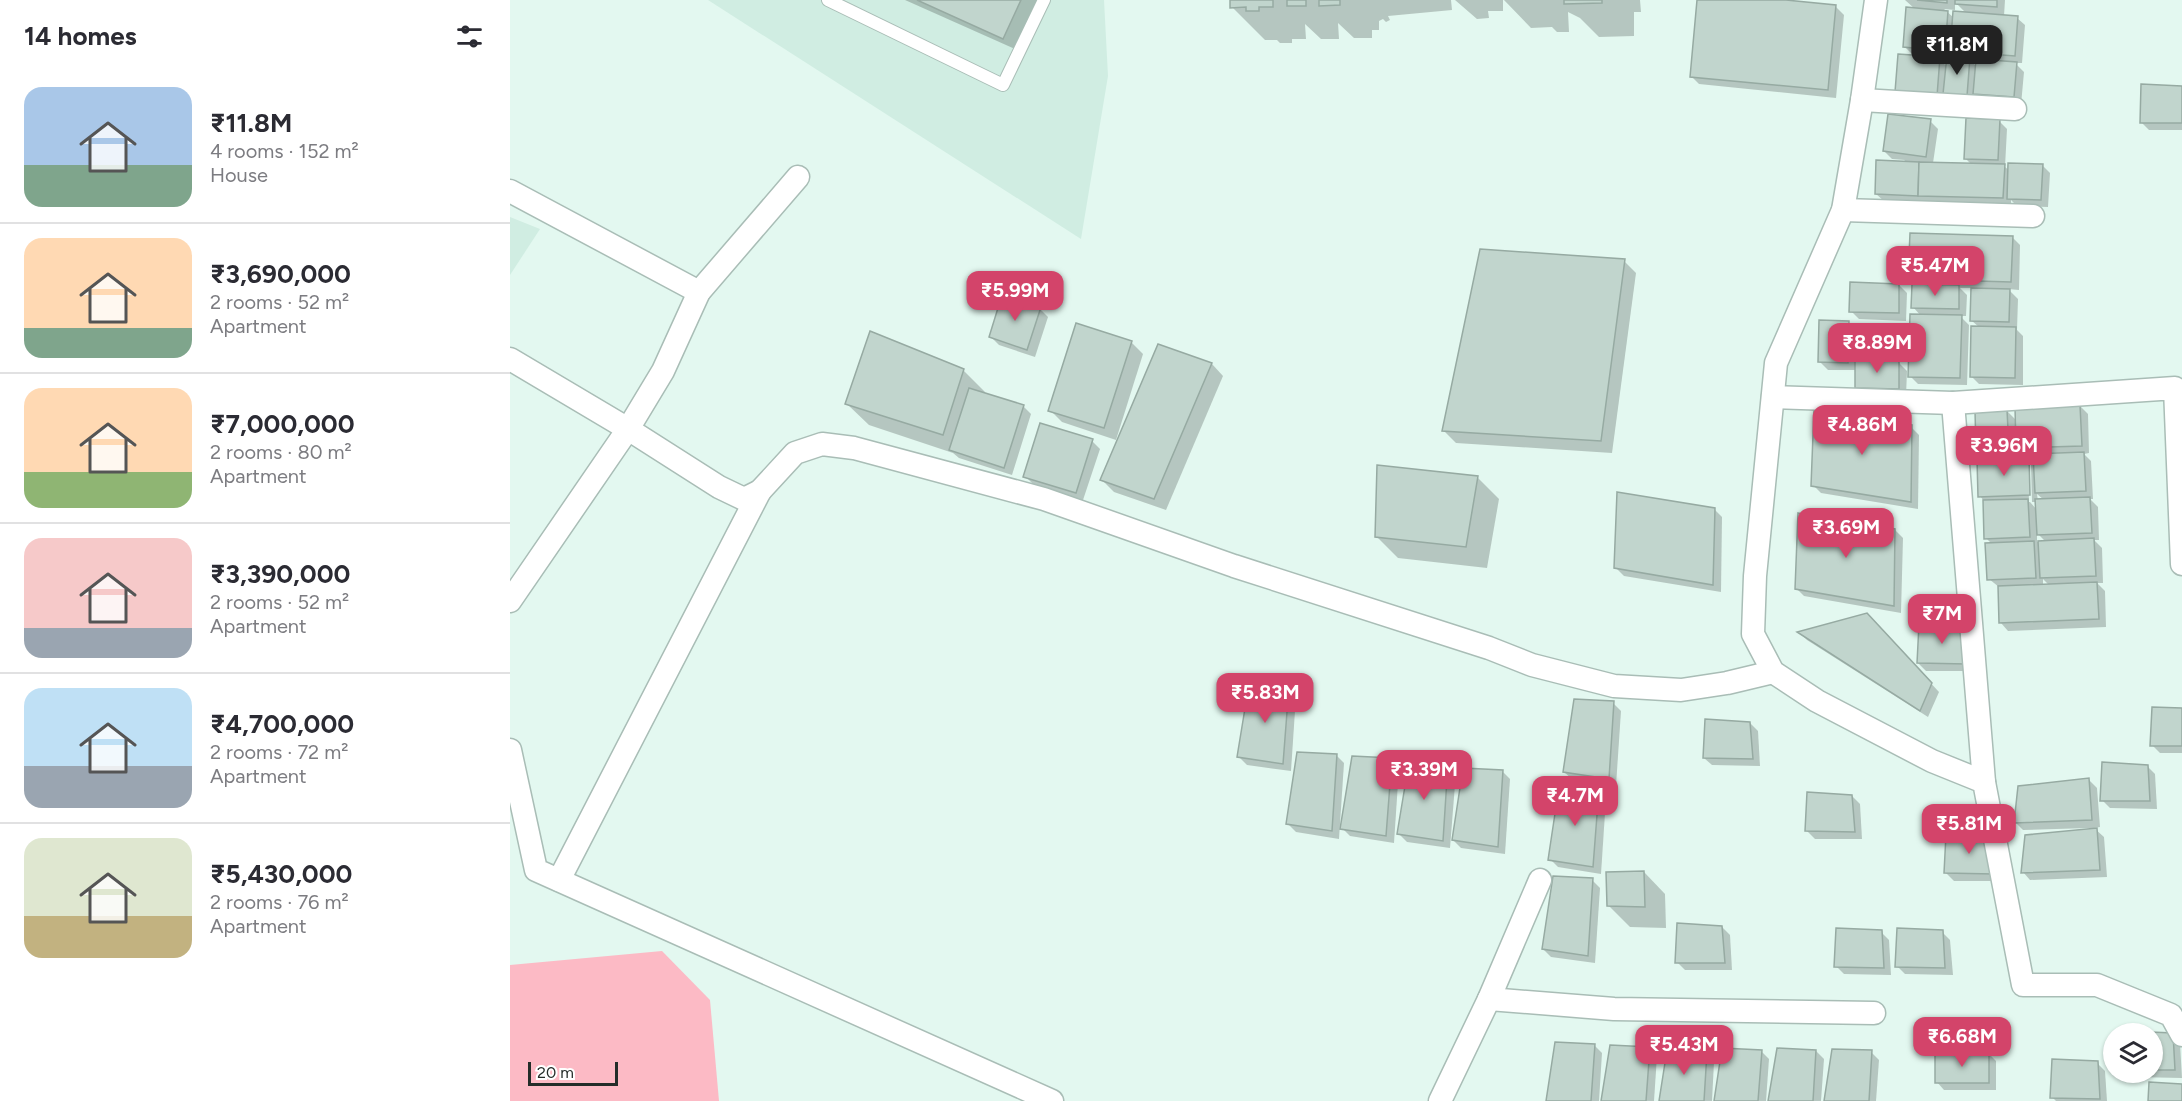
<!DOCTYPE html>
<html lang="en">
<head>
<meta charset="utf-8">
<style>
	:root { --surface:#fff; --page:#f2f2f3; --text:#2b2b33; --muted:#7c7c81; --line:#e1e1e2; --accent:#d3446a }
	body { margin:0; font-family:Figtree,sans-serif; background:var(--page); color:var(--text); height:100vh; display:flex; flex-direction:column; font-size:22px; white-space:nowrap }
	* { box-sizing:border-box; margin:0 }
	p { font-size:20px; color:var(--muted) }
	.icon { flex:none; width:33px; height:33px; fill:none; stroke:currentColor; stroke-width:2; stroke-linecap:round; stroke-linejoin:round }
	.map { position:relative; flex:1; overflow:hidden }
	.drawer { display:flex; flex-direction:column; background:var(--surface); width:510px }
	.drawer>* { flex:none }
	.buttons { position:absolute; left:1593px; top:1023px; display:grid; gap:12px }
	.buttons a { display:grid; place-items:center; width:60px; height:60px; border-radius:50%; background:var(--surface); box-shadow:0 2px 4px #0004; font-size:30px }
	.scale { position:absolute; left:18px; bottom:15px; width:90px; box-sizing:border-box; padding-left:6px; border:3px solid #242c29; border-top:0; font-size:16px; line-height:21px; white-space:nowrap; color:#242c29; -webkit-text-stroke:4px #fff; paint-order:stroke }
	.price { position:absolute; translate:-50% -51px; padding:0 14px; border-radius:12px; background:var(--accent); color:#fff; font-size:20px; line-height:39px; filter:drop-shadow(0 2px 3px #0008) }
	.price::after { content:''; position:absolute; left:50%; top:36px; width:18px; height:14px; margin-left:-9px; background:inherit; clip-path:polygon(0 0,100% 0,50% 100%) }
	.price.on { background:#222; color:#fff }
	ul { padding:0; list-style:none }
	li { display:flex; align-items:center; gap:18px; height:150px; padding:0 24px }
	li+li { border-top:2px solid var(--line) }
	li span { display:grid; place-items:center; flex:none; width:168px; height:120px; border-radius:18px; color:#555 }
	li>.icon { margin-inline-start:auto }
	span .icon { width:72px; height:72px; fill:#fffc; stroke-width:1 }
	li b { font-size:26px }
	h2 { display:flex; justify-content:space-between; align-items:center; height:72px; padding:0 24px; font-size:26px }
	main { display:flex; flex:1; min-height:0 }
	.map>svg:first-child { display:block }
	.built { fill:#d0ede2 }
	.green { fill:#fcbac5 }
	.shadow { fill:#0003; fill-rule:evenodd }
	.building { fill:#c1d5cd; stroke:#96aaa2; stroke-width:1.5 }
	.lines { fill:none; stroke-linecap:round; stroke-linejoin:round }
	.lane-casing { stroke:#a9bdb6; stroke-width:14 }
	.street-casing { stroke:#a9bdb6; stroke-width:25 }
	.lane { stroke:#fff; stroke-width:12 }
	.street { stroke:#fff; stroke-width:22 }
</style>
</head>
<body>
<main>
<section class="drawer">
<h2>14 homes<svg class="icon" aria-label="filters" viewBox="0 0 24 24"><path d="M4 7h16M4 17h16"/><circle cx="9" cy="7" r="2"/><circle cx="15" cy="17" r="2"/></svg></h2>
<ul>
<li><span style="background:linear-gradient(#a9c7e8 65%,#7fa58c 0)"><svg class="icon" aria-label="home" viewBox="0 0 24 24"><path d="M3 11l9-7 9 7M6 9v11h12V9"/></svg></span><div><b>₹11.8M</b><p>4 rooms · 152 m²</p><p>House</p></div></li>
<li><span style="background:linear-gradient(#ffd9b3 75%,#7fa58c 0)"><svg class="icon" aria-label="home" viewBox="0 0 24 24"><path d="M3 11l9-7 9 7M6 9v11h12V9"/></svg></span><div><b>₹3,690,000</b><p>2 rooms · 52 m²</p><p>Apartment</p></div></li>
<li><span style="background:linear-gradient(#ffd9b3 70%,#8fb573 0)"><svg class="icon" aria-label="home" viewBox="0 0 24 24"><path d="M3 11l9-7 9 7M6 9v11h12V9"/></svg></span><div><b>₹7,000,000</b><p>2 rooms · 80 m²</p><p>Apartment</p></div></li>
<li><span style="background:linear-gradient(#f6c9c9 75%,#9aa5b1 0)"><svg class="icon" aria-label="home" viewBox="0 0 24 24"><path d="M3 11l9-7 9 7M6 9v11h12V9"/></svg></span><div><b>₹3,390,000</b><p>2 rooms · 52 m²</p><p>Apartment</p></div></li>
<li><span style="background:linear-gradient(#bfe0f5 65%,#9aa5b1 0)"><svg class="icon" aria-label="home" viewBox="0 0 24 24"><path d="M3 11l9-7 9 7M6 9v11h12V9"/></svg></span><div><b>₹4,700,000</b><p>2 rooms · 72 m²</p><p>Apartment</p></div></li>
<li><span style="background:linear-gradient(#dfe7d0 65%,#c2b280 0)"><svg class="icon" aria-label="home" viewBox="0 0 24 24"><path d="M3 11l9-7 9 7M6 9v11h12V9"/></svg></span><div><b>₹5,430,000</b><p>2 rooms · 76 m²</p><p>Apartment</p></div></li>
</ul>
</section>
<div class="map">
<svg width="1672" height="1101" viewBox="0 0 1672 1101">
	<rect width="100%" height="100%" fill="#e3f8f0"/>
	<g class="built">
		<path d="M198 0H594L598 76 571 239Z"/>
		<path d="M0 217 30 229 0 275Z"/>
	</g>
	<path class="green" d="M152 951 200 1000 209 1101H0V965Z"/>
	<g class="shadow">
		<path d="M395 0H528L505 49Z"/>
		<path d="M722 0H941L942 10 878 16 880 20 876 22 873 19 869 21V30H862V38H844L828 23 829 39H811L795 24 796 39H782V43H770L767 40H755L722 7Z"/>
		<path d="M945 0H993V11H978L979 18 967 19Z"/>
		<path d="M994 0H1130L1131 12H1124V36L1089 37 1070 18 1058 12 1059 32H1047L1042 27 1021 28Z"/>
		<path d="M1189 0H1265L1326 7 1334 15 1326 98 1189 84 1181 76Z"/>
		<path d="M1395 0H1495L1494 16 1507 18 1515 25 1512 63H1505L1514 72 1511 105 1472 101 1465 94 1464 104 1394 100 1405 57 1394 46 1405 9ZM1445 2 1456 13 1445 12ZM1434 9 1445 10 1444 18ZM1443 52 1449 58 1442 57ZM1427 56 1438 57 1437 67ZM1459 59H1467L1466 66Z"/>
		<path d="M1672 88V130H1639L1631 122Z"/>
		<path d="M1420 121 1428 129 1423 163 1462 165 1456 159 1489 121 1497 129 1495 167 1500 171 1532 165 1540 173 1538 207 1507 206 1501 200V205L1374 201 1366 194 1395 160 1382 159 1374 151Z"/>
		<path d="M1502 237 1510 245 1509 290 1498 289 1508 299 1507 330 1513 336V385L1469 384 1461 376 1469 327 1462 321V288H1450L1457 295 1456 316H1450L1459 325 1457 385 1408 384 1400 376 1411 316 1403 307 1406 286 1400 279Z"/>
		<path d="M1114 261 1126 273 1102 453 946 443 934 431Z"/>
		<path d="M1389 285 1397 293 1396 321 1349 319 1341 311Z"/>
		<path d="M530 309 538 317 525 357 489 345 481 337Z"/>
		<path d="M1338 322 1346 330 1345 361 1389 363 1397 371 1396 396 1354 395 1346 387 1347 370H1318L1310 362Z"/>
		<path d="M621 342 633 354 606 440 552 422 540 410Z"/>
		<path d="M702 364 713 376 656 510 604 492 592 480Z"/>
		<path d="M453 370 475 392 474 394 513 406 521 414 502 475 449 458 443 453 359 425 337 404Z"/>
		<path d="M1570 406 1578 414 1579 453 1574 454 1581 461 1583 499H1580L1588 507 1589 540H1584L1592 548 1593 583H1587L1595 591 1596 627 1498 631 1491 623 1489 587 1479 579 1482 544 1476 538 1474 501 1470 496 1478 460 1468 450 1497 411 1507 421ZM1506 446 1516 456 1525 455V465L1518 458 1507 459ZM1518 465H1521L1522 502H1519ZM1527 494 1534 500 1528 501ZM1520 502H1527V510ZM1527 533 1536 542H1527ZM1533 579 1539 585H1533Z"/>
		<path d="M1401 427 1409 435 1408 509 1311 493 1303 485Z"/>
		<path d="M582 441 590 449 573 500 523 484 515 476Z"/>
		<path d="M967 477 989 499 977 568 888 558 866 536Z"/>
		<path d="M1204 509 1212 517 1211 592 1114 576 1106 568Z"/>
		<path d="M1385 530 1393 538 1391 613 1294 596 1286 588Z"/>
		<path d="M1365 623 1429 692 1418 717 1297 640 1290 633Z"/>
		<path d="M1410 626 1464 671H1416L1408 663Z"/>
		<path d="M778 688 786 696 781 771 737 765 729 757Z"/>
		<path d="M1103 703 1111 711 1106 786 1062 779 1054 772Z"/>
		<path d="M1672 710V753H1650L1642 745Z"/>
		<path d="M1240 723 1248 731 1250 766 1202 765 1194 758Z"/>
		<path d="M826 755 834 763 829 839 786 832 778 824Z"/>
		<path d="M881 760 889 768 884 843 840 836 831 827Z"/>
		<path d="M938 765 946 772 940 848 897 842 889 834Z"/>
		<path d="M1637 766 1645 774 1647 809 1600 808 1592 800Z"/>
		<path d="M992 771 1000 779 995 854 951 848 943 840Z"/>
		<path d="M1579 780 1587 788 1590 827 1584 828 1594 837 1597 877 1520 880 1513 872 1579 830V828L1513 830 1505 822Z"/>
		<path d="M1088 790 1096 798 1091 874 1048 867 1040 859Z"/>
		<path d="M1342 796 1350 804 1352 839H1305L1297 831Z"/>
		<path d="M1438 836 1491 881H1444L1436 873Z"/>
		<path d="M1134 872 1155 894 1156 928 1120 927 1099 906Z"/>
		<path d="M1082 880 1090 888 1085 963 1041 957 1033 949Z"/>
		<path d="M1212 927 1220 935 1222 970H1175L1167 962Z"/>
		<path d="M1371 932 1379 940 1381 975 1334 974 1326 966Z"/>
		<path d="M1432 932 1440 940 1443 975 1395 974 1387 966Z"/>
		<path d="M1642 1034 1670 1043 1672 1078 1625 1077 1621 1072H1642Z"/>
		<path d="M1084 1045 1092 1053 1089 1101H1037Z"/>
		<path d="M1139 1048 1147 1056 1144 1101H1093Z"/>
		<path d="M1251 1051 1259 1059 1256 1101H1205Z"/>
		<path d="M1306 1051 1314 1059 1311 1101H1260Z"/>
		<path d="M1361 1052 1369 1060 1366 1101H1316Z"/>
		<path d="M1478 1053 1486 1061V1090H1434L1427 1082Z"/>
		<path d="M1196 1054 1204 1062 1202 1101H1151Z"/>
		<path d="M1587 1063 1595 1071 1597 1101H1546L1542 1097Z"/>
	</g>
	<g class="building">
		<path d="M407 0H511L493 39Z"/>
		<path d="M720 0H763V7H749V11H736V7L720 8Z"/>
		<rect x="777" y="0" width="19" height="6"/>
		<path d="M809 0H830V5L809 6Z"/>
		<path d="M1054 0H1092V3L1054 4Z"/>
		<path d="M1187 0H1276L1326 5 1318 90 1180 77Z"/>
		<path d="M1407 0H1437V3Z"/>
		<path d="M1445 0H1487V7L1445 4Z"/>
		<path d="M1396 7 1438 11 1435 51 1393 47Z"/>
		<path d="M1443 11 1508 16 1505 56 1440 51Z"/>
		<path d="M1388 54 1430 57 1427 96 1385 92Z"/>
		<path d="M1437 55 1460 57 1457 96 1433 94Z"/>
		<path d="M1466 59 1507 62 1504 97 1463 94Z"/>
		<path d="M1631 84 1672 86V123H1630Z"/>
		<path d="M1378 114 1421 119 1416 157 1373 151Z"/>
		<path d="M1456 118 1490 119 1488 160 1454 159Z"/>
		<path d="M1366 160 1409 162 1408 196 1365 194Z"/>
		<path d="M1409 162 1495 164 1493 198 1408 196Z"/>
		<path d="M1498 163 1533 164 1531 200 1497 199Z"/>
		<path d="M1400 233 1503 236 1501 282 1398 279Z"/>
		<path d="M970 249 1115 259 1091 441 932 431Z"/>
		<path d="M1340 282 1389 284V313L1339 312Z"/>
		<path d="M1402 284 1449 285V309L1401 308Z"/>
		<path d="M1461 288 1500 289 1499 322 1460 321Z"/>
		<path d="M492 295 531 307 517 350 479 337Z"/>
		<path d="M1400 314 1452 315 1450 378 1398 377Z"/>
		<path d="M1309 320 1339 321 1338 363 1308 362Z"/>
		<path d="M566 323 622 341 594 428 538 411Z"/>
		<path d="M1461 326 1506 327 1505 378 1460 377Z"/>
		<path d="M360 331 454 369 433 435 335 404Z"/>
		<path d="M648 344 702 363 644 499 590 480Z"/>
		<path d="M1345 360 1389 361V389L1345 388Z"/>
		<path d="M459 388 514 405 494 468 439 450Z"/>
		<path d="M1570 405 1572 446 1506 448 1505 407Z"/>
		<path d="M1304 409 1402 425 1401 502 1301 486Z"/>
		<path d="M1497 410 1499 449 1466 450 1465 411Z"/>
		<path d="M530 423 583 439 566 493 513 477Z"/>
		<path d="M1574 452 1576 491 1525 493 1523 454Z"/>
		<path d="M1519 457 1520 495 1468 497 1467 459Z"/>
		<path d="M867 465 968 476 956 547 865 537Z"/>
		<path d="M1107 492 1205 508 1203 585 1104 568Z"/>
		<path d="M1580 497 1582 533 1527 535 1525 499Z"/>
		<path d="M1518 499 1520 537 1474 539 1473 500Z"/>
		<path d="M1288 513 1385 529 1384 606 1285 589Z"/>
		<path d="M1584 538 1586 576 1530 578 1528 541Z"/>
		<path d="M1524 541 1526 578 1477 580 1475 543Z"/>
		<path d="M1587 582 1589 619 1489 623 1488 586Z"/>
		<path d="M1357 613 1422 683 1410 711 1287 632Z"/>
		<path d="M1409 624 1454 627 1457 664 1407 663Z"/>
		<path d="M739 684 779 686 773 764 727 757Z"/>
		<path d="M1064 699 1104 701 1099 779 1053 772Z"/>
		<path d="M1642 707 1672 708V746H1640Z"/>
		<path d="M1195 719 1240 722 1243 759 1193 758Z"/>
		<path d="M787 752 827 754 822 831 776 824Z"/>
		<path d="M842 756 882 758 876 836 830 829Z"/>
		<path d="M899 762 938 763 933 841 887 834Z"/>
		<path d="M1592 762 1638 765 1640 801H1590Z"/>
		<path d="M953 768 993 770 988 847 942 840Z"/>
		<path d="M1579 778 1582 820 1504 823 1508 786Z"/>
		<path d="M1049 787 1089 789 1083 867 1038 860Z"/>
		<path d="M1297 792 1342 795 1345 832 1295 831Z"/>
		<path d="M1587 828 1590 870 1511 873 1515 835Z"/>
		<path d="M1436 834 1482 836 1484 874 1434 873Z"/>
		<path d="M1134 871 1135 907 1097 906 1096 872Z"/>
		<path d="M1043 876 1083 878 1078 956 1032 949Z"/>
		<path d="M1167 923 1212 926 1215 963H1165Z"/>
		<path d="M1326 928 1372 930 1374 968 1324 967Z"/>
		<path d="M1387 928 1433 930 1435 968 1385 967Z"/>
		<path d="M1617 1031 1663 1033 1665 1070H1642V1034H1617Z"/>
		<path d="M1045 1042 1085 1044 1081 1101H1036Z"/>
		<path d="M1100 1045 1140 1047 1136 1101H1091Z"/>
		<path d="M1212 1048 1252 1050 1248 1101H1204Z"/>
		<path d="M1267 1048 1306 1050 1303 1101H1258Z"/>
		<path d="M1322 1049 1362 1050 1359 1101H1314Z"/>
		<path d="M1157 1050 1197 1052 1194 1101H1149Z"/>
		<rect x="1425" y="1052" width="54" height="31"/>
		<path d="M1542 1059 1588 1061 1590 1099 1540 1098Z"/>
		<path d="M1639 1082 1672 1084V1101H1638Z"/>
	</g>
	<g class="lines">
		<defs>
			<path id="lane" d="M318 0 493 85 534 0"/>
			<g id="street">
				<path d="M1366 0 1352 100 1333 210 1266 363 1245 576 1243 634 1263 672 1307 701 1422 761 1474 782 1513 985H1587L1661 1015 1672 1035"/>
				<path d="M1352 100 1505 109"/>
				<path d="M0 191 189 292"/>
				<path d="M1333 210 1523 216"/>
				<path d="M0 359 118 429 209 487 234 499 250 491 285 453 312 444 344 448 534 499 724 566 979 648 1022 665 1104 686 1171 690 1217 683 1263 672"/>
				<path d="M1263 397 1443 403 1665 388 1672 564"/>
				<path d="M1443 403 1474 782"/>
				<path d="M0 601 118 429 153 371 189 292 288 177"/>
				<path d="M0 750 26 870 542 1101"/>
				<path d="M49 880 250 491"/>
				<path d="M979 999 1104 1009 1364 1013"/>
				<path d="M930 1101 979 999 1030 880"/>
			</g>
		</defs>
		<use href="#lane" class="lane-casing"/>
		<use href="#street" class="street-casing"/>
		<use href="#lane" class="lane"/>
		<use href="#street" class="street"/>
	</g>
</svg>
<div class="buttons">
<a><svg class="icon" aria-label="layers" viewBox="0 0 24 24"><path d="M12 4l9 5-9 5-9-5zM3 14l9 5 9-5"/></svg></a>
</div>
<div class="scale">20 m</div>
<b class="price on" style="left:1447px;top:76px">₹11.8M</b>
<b class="price" style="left:1425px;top:297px">₹5.47M</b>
<b class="price" style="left:505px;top:322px">₹5.99M</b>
<b class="price" style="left:1367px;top:374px">₹8.89M</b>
<b class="price" style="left:1352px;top:456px">₹4.86M</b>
<b class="price" style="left:1494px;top:477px">₹3.96M</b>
<b class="price" style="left:1336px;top:559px">₹3.69M</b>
<b class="price" style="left:1432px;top:645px">₹7M</b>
<b class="price" style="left:755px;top:724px">₹5.83M</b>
<b class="price" style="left:914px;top:801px">₹3.39M</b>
<b class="price" style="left:1065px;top:827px">₹4.7M</b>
<b class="price" style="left:1459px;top:855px">₹5.81M</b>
<b class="price" style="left:1452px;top:1068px">₹6.68M</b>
<b class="price" style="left:1174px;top:1076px">₹5.43M</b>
</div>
</main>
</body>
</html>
